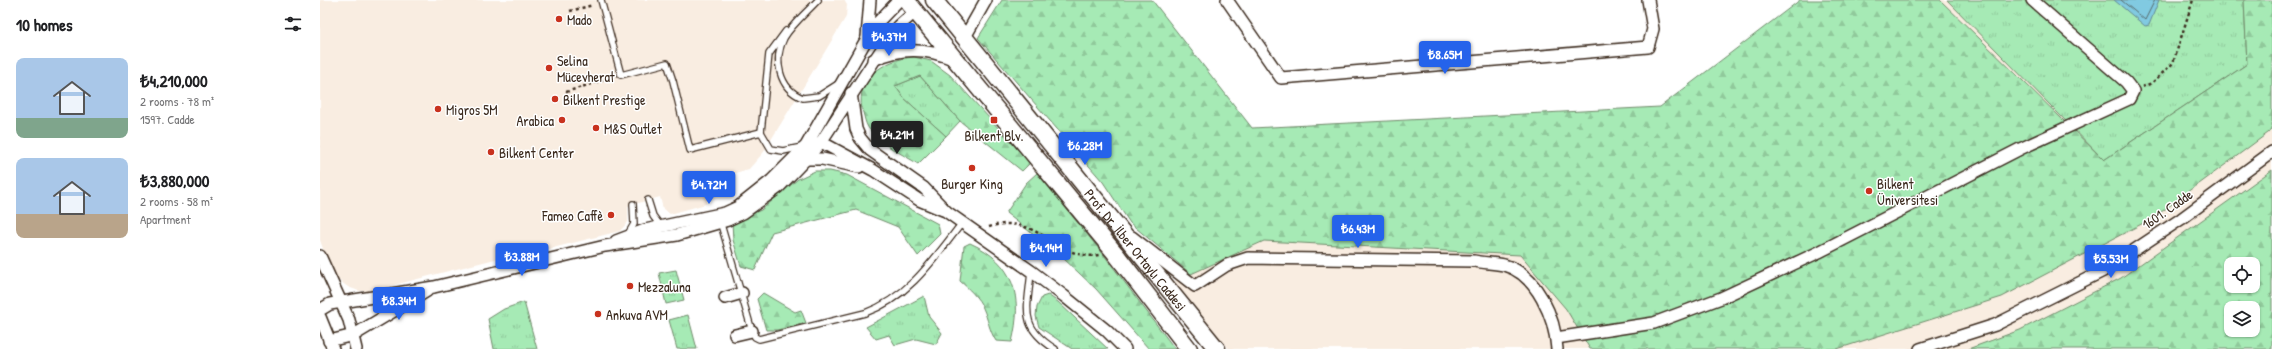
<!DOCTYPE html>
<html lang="en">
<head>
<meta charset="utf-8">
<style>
	:root { --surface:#fff; --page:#f6f6f6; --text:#202124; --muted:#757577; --accent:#2563eb }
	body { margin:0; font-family:"Patrick Hand",sans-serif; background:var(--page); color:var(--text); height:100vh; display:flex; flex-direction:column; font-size:15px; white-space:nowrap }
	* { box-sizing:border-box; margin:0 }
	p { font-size:13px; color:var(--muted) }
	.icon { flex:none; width:22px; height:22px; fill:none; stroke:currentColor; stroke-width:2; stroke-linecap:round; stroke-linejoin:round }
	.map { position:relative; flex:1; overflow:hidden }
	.details { display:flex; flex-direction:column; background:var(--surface); width:320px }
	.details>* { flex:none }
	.buttons { position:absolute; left:1904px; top:257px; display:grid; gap:8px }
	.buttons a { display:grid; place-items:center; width:36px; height:36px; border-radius:8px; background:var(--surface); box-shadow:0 1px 3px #0004; font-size:20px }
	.price { position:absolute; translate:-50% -34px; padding:0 9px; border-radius:4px; background:var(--accent); color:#fff; font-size:13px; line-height:26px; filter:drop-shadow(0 1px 2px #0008) }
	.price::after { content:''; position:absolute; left:50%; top:24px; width:12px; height:9px; margin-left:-6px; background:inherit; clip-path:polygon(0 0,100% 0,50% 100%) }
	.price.on { background:#222; color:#fff }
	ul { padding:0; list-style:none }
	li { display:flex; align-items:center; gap:12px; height:100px; padding:0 16px }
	li span { display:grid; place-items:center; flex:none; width:112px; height:80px; border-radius:8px; color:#555 }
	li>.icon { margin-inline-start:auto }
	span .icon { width:48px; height:48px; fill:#fffc; stroke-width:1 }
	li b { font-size:17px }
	h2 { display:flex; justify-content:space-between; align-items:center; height:48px; padding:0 16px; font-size:17px }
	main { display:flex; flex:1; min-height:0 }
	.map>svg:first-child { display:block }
	.built { fill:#f9ede1; fill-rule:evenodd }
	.grass { fill:url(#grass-tufts); stroke:#708a6a }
	.forest { fill:url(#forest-firs); stroke:#708a6a; fill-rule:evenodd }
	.water { fill:#81cae1; stroke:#658a93 }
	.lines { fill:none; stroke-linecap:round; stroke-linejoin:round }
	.shore { stroke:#576a6c; stroke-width:1 }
	.lane-casing { stroke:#3b2a1e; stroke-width:8 }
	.street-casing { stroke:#3b2a1e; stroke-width:14 }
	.secondary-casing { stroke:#3b2a1e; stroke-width:19 }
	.path { stroke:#3b2a1e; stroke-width:2.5; stroke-dasharray:3 3; stroke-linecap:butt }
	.lane { stroke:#fff; stroke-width:5.5 }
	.street { stroke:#fff; stroke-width:11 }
	.secondary { stroke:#fff; stroke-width:16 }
	.poi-dot { fill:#c8321e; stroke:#fff; stroke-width:1.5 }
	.labels { text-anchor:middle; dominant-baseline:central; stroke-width:3; stroke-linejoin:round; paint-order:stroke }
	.poi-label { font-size:14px; fill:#3b2a1e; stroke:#fff; text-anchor:start }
	.street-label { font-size:14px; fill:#3b2a1e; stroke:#fff }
</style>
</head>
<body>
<main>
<section class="details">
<h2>10 homes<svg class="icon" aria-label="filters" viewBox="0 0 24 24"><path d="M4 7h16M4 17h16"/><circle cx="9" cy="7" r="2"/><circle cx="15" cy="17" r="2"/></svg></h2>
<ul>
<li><span style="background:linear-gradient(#a9c7e8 75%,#7fa58c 0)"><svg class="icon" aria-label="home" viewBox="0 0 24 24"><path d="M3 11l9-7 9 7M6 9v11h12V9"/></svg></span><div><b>₺4,210,000</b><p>2 rooms · 78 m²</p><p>1597. Cadde</p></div></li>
<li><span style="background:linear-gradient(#a9c7e8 70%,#b9a48a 0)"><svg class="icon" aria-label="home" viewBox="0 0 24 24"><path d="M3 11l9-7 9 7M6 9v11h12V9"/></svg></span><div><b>₺3,880,000</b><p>2 rooms · 58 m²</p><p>Apartment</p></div></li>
</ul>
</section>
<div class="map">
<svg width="1952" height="349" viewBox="0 0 1952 349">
	<defs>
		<pattern id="grass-tufts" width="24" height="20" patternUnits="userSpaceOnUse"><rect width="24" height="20" fill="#a6eab5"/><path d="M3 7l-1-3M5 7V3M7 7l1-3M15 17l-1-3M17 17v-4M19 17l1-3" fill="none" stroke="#90c99b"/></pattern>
		<pattern id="forest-firs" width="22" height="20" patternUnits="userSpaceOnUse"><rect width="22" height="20" fill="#a6eab5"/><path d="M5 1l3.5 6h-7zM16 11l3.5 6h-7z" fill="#90c99b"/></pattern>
	</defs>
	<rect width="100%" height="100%" fill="#fff"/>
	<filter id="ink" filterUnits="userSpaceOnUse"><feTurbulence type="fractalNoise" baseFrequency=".025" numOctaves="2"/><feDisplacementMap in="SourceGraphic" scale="8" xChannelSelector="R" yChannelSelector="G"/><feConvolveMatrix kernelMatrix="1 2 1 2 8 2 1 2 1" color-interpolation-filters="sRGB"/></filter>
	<g filter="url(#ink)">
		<g class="built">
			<path d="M0 0H524L527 5 526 17 443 153 429 169 387 181 390 194 386 204 350 214 343 209 340 197 308 206V222L300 231 185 260 179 258 51 291H39L28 287 17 279 10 269 0 240Z"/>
			<path d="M1495 0H1952V349H909L854 281 944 241 1346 141ZM1911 264H1933V286H1911ZM1911 308H1933V330H1911Z"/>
		</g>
		<g class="grass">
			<path d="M1627 0H1924L1927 64 1784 160Z"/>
			<path d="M600 76 640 121 626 136 584 98 575 86Z"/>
			<path d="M356 270 364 300 346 304 339 273Z"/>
			<path d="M728 295 738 302 788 349H752L719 327 716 316 717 307 722 297Z"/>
			<path d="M604 296 609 317 622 333 616 344 596 339 575 345 569 335 556 339 546 327Z"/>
			<path d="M204 302 217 349H174L168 319 184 309Z"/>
			<path d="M368 315 377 349H357L349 320Z"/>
		</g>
		<g class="forest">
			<path d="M682 0H832L932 128 1340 107 1480 0H1620L1784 160 1927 64 1924 0H1952V130L1833 218 1682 297 1517 349H1270L1246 309 1200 255 944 241 871 274 810 223 783 182 658 38Z"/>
			<path d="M594 57 611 61 630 75 710 163 702 171 640 121 600 76 575 86 584 98 626 136 598 164C583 154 561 145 550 130 547 127 545 121 544 116 531 81 563 59 594 57Z"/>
			<path d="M1952 170V349H1648L1700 330 1801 278ZM1911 264H1933V286H1911ZM1911 308H1933V330H1911Z"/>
			<path d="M495 171H510L527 175 618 224 620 234 598 256 578 227 536 210 452 232 435 270 421 266 413 240 412 222 441 210 478 179Z"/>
			<path d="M717 173 784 255 855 349H829L776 289 743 258 686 213 706 183Z"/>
			<path d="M650 243C695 263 703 297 692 342L676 341C669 330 668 319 663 308 659 298 648 288 640 281L644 246Z"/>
			<path d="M443 293 475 312 481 310 486 323 457 330H446L437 299Z"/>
		</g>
		<path class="water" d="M1794 0H1839L1829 25 1825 26Z"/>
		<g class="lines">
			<path class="shore" d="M1801 0 1825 20 1835 0"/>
			<defs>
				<g id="lane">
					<path d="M281 0 301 75 347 63 353 81 370 150 441 132 451 149 463 151 482 147"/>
					<path d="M498 0C487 12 472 24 464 38 453 60 459 89 483 98L499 96 518 84"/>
					<path d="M441 132 449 54 466 31"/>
					<path d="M328 200 333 216 339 224 343 225"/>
					<path d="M400 221 432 331 435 337 439 339 545 313C589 297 614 259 642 223"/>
					<path d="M307 236 314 224 313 204"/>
					<path d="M711 271C708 309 698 326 735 349"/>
				</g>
				<g id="street">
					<path d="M907 0 961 78 1328 47 1333 29 1328 0"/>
					<path d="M547 37 550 0"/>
					<path d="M645 37 666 0"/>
					<path d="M553 60C582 47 606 48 635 60"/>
					<path d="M531 93 536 129 540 138 550 150 604 188 627 212 711 271 744 296 786 330 805 349"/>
					<path d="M494 144 501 142 553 170 599 200 623 210"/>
					<path d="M486 159H502L539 167"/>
					<path d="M812 237 875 286 907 265 928 258 1154 261C1164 263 1174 263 1184 265 1217 274 1235 318 1237 349"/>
					<path d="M296 241 325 230 405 213 418 207 452 180 486 146 546 40 558 22 579 0"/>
					<path d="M0 256 29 320 36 349"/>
					<path d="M405 298 422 293"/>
					<path d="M0 310 10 304 114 287 285 246 357 235 408 220 423 213 459 187 486 159 501 142 567 41 579 26 596 11"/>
					<path d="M0 317 13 349"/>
					<path d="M415 335 432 331"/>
					<path d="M1236 338 1334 323 1401 298 1499 252 1700 149 1809 99 1813 91 1806 82 1712 0"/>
					<path d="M9 341 34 335 107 291"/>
					<path d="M1600 349 1675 325 1783 271 1861 219 1952 152"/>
				</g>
				<g id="secondary">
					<path d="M586 0 795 253 869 349"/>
					<path id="s1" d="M614 0 897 349"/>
				</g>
			</defs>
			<use href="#lane" class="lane-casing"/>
			<use href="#street" class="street-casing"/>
			<use href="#secondary" class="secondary-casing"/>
			<g class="path">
				<path d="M250 11 273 5"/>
				<path d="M1822 87 1832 83 1853 63 1873 0"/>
				<path d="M246 92 293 77"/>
				<path d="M669 227C717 211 737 262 779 255"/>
			</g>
			<use href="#lane" class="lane"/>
			<use href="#street" class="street"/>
			<use href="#secondary" class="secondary"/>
		</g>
	</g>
	<g class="poi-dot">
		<circle cx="239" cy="19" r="4"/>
		<circle cx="229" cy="68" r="4"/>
		<circle cx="235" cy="99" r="4"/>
		<circle cx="118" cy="109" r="4"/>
		<circle cx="242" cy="120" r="4"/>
		<rect x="670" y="116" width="8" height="8" rx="2"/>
		<circle cx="276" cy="128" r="4"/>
		<circle cx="171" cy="152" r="4"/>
		<circle cx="652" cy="168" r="4"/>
		<circle cx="1549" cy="191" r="4"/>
		<circle cx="291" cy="215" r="4"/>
		<circle cx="310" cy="286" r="4"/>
		<circle cx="278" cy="314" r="4"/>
	</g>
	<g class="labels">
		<g class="poi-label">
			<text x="247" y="19">Mado</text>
			<text x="237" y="60">Selina<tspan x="237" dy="16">Mücevherat</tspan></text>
			<text x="243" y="99">Bilkent Prestige</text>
			<text x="126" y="109">Migros 5M</text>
			<text x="234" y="120" text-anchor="end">Arabica</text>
			<text x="284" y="128">M&amp;S Outlet</text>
			<text x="674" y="135" text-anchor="middle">Bilkent Blv.</text>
			<text x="179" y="152">Bilkent Center</text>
			<text x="652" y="183" text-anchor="middle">Burger King</text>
			<text x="1557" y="183">Bilkent<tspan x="1557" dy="16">Üniversitesi</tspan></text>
			<text x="283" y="215" text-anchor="end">Fameo Caffè</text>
			<text x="318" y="286">Mezzaluna</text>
			<text x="286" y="314">Ankuva AVM</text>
		</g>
		<g class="street-label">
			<text transform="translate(1847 209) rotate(-35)">1601. Cadde</text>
			<text stroke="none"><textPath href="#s1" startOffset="321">Prof. Dr. İlber Ortaylı Caddesi</textPath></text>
		</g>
	</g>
</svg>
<div class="buttons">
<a><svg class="icon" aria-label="locate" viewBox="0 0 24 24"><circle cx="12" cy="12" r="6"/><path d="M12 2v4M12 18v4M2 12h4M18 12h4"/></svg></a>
<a><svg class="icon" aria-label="layers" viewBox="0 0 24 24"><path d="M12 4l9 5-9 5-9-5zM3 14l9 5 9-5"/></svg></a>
</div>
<b class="price" style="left:569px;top:57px">₺4.37M</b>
<b class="price" style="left:1125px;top:75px">₺8.65M</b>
<b class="price on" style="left:577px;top:155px">₺4.21M</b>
<b class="price" style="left:765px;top:166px">₺6.28M</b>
<b class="price" style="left:389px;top:205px">₺4.72M</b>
<b class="price" style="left:1038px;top:249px">₺6.43M</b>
<b class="price" style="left:726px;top:268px">₺4.14M</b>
<b class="price" style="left:202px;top:277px">₺3.88M</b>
<b class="price" style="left:1791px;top:279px">₺5.53M</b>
<b class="price" style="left:79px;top:321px">₺8.34M</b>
</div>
</main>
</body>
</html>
